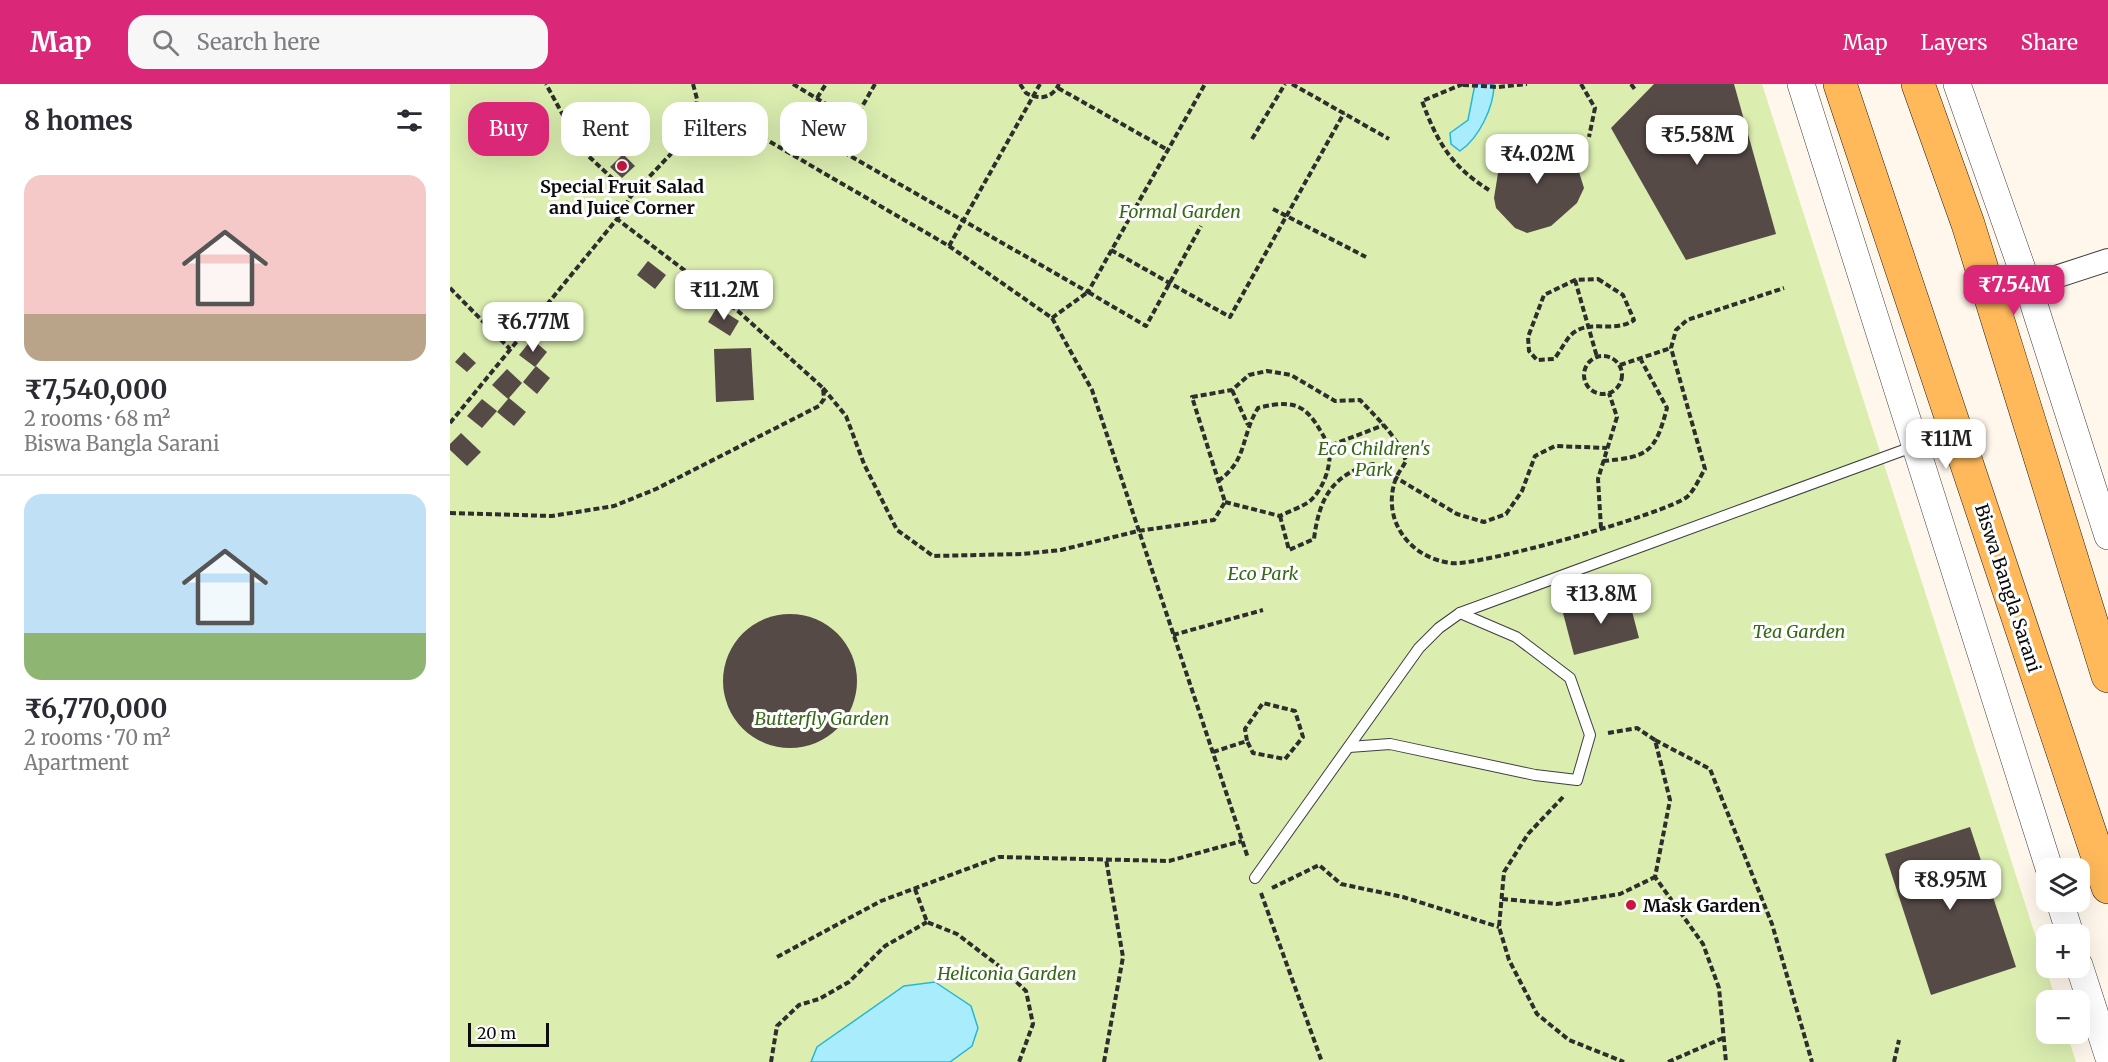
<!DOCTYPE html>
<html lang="en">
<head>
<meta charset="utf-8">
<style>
	:root { --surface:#fff; --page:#f7f7f7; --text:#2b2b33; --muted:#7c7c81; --line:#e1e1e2; --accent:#db2777 }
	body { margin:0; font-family:Merriweather,serif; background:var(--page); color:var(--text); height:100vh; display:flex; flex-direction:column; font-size:22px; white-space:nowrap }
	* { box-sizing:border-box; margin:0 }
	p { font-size:20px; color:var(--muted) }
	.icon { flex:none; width:33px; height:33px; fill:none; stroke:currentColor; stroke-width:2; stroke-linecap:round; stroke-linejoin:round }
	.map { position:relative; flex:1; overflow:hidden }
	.details { display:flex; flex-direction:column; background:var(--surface); width:450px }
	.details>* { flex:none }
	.top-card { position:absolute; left:18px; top:18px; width:570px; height:54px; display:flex; gap:12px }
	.fabs { position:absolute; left:1586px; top:774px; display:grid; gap:12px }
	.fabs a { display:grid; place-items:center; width:54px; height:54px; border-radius:12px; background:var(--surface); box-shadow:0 6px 24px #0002; font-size:30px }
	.scale { position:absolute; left:18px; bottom:15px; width:81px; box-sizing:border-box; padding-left:6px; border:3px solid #0c0c0c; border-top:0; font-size:16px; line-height:21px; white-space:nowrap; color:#0c0c0c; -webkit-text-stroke:4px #fff; paint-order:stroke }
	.price { position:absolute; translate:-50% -51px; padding:0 14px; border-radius:12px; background:#fff; color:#222; font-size:20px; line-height:39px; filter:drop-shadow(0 2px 3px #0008) }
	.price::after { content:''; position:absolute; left:50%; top:36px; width:18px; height:14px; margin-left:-9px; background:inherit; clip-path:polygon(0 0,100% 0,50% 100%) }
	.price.current { background:var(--accent); color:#fff }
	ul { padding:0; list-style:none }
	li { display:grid; align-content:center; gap:12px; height:318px; padding:0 24px }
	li+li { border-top:2px solid var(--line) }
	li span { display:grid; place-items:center; height:186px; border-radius:18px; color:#555 }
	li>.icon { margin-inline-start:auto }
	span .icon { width:108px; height:108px; fill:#fffc; stroke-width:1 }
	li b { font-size:26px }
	h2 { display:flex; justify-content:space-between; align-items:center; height:72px; padding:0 24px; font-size:26px }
	.tag { padding:0 21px; border-radius:18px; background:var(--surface); box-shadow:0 6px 24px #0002; font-size:21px; line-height:54px }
	.tag.current { background:var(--accent); color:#fff }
	header { display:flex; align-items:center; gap:36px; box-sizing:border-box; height:84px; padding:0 30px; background:var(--accent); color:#fff }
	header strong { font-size:28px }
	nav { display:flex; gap:33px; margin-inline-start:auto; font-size:21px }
	.search { width:420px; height:54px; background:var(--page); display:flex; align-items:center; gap:15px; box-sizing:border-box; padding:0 21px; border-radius:18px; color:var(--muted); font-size:22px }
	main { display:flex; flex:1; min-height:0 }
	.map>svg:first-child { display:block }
	.green { fill:#dbeeb0 }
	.water { fill:#a9edfd; stroke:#29b5db; stroke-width:1.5 }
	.building { fill:#564a47 }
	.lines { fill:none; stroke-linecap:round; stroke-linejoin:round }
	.service-casing { stroke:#3f3f3f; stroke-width:12 }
	.minor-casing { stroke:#3f3f3f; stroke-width:24 }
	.tertiary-casing { stroke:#3f3f3f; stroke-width:28 }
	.primary-casing { stroke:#1d1d1d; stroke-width:34 }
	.path { stroke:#2e2e2e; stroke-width:4; stroke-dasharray:6 3; stroke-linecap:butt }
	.service { stroke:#fff; stroke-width:10 }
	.minor { stroke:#fff; stroke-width:22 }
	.tertiary { stroke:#fff; stroke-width:27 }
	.primary { stroke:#ffb95b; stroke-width:33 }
	.poi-dot { fill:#ca1640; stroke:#fff; stroke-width:2 }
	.labels { text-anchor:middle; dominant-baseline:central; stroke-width:6; stroke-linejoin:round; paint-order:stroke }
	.poi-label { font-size:18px; font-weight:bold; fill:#0c0c0c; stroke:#fff }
	.park-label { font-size:18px; font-style:italic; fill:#376a16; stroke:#fff }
	.street-label { font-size:18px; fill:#0c0c0c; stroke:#fff }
</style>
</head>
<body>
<header>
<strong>Map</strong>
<div class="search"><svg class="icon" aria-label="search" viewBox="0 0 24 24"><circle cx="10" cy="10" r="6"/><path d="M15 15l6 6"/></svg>Search here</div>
<nav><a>Map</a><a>Layers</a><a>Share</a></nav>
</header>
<main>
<section class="details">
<h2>8 homes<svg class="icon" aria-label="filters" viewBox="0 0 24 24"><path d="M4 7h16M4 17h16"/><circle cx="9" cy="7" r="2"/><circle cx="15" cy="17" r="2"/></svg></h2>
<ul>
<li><span style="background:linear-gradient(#f6c9c9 75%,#b9a48a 0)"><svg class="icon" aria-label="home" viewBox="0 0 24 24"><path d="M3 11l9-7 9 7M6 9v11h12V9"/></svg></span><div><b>₹7,540,000</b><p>2 rooms · 68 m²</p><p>Biswa Bangla Sarani</p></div></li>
<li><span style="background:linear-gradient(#bfe0f5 75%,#8fb573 0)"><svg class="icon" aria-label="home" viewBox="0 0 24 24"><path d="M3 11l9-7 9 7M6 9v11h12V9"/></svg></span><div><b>₹6,770,000</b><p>2 rooms · 70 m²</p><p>Apartment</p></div></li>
</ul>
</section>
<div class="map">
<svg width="1658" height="978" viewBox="0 0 1658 978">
	<rect width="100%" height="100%" fill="#fff7eb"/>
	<path class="green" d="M0 0H1312L1606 916H1596V950H1617L1626 978H0Z"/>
	<g class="water">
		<path d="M1025 0H1044C1044 23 1029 54 1010 67L1001 60 1000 49 1018 36Z"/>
		<path d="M485 898 521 922 528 944 522 962 500 978H361L367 963 454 902Z"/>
	</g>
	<g class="building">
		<path d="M1204 0H1284L1326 150 1236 176 1161 44Z"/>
		<path d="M1100 56 1123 69 1134 104 1127 119 1101 142 1077 149 1065 144 1046 124 1044 114 1048 89 1053 76 1063 65 1077 59Z"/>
		<path d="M173 70 185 82 172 94 160 83Z"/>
		<path d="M198 177 216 191 205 205 187 191Z"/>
		<path d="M267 223 289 237 280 252 258 238Z"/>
		<path d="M82 255 97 268 85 283 69 271Z"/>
		<path d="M301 264 304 316 266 318 264 265Z"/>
		<path d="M14 268 26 279 17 288 5 278Z"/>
		<path d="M86 282 100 294 87 310 73 298Z"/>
		<path d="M57 285 72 299 59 314 76 328 64 342 47 328 58 315 42 301Z"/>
		<path d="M32 315 47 327 32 344 17 332Z"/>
		<path d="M11 349 31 368 17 382 0 366V360Z"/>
		<path d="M1178 512 1189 554 1124 571 1113 529Z"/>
		<circle cx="340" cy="597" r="67"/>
		<path d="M1520 743 1566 883 1481 911 1435 770Z"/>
	</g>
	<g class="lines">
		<defs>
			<g id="service">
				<path d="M899 663 940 660 1085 691 1127 696 1140 651 1120 594 1066 553 1010 529"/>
				<path d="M805 794 969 564 989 544 1010 529 1503 348"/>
			</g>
			<path id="minor" d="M1578 202 1658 176"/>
			<g id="tertiary">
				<path d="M1351 0 1599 784"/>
				<path d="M1507 0 1578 202 1658 452"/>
				<path d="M1610 818 1620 850"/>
				<path d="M1629 881 1658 971"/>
			</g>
			<g id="primary">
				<path d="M1390 0 1658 803"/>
				<path d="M1468 0 1518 140 1658 592"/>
			</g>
		</defs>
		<use href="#service" class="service-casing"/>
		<use href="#minor" class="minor-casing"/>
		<use href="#tertiary" class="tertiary-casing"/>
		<use href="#primary" class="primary-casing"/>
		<g class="path">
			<path d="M243 0 247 15 244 44"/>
			<path d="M343 0 404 37"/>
			<path d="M425 0 388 65 638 208 755 0"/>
			<path d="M570 0 576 9C589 16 602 15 609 0"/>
			<path d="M842 0 939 55"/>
			<path d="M1013 0 972 17C987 58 1001 82 1039 106"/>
			<path d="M1131 0 1145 24 1139 53"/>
			<path d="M1181 0 1186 7"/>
			<path d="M1013 1 1048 3 1077 0"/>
			<path d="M608 4 718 66"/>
			<path d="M367 14 376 0"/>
			<path d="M802 55 835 0"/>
			<path d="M181 112 254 35 267 30 281 35 499 162 602 234 642 306 798 774"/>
			<path d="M823 125 916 173"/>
			<path d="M499 162 590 0"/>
			<path d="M661 166 780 233 894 29"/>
			<path d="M1148 195 1173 211 1184 236C1164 250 1138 234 1121 251 1115 257 1110 268 1104 275L1087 276 1079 267 1078 253 1094 211 1125 196Z"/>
			<path d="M1125 196 1147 273"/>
			<path d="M0 204 60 265"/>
			<path d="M602 234 638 208 696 242 751 142"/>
			<circle cx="1153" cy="291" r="19"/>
			<path d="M1170 281 1221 264"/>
			<path d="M373 304 396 332 414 380 447 446 483 472 572 470 611 466 688 447 764 436 775 418 742 313 782 306 799 291 817 287 841 291 885 317 910 316C928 335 947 352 956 377 953 383 947 390 945 397 932 437 960 474 1001 479 1027 483 1220 429 1238 412 1245 405 1250 393 1255 385L1221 264 1226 246 1237 236 1334 204"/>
			<path d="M782 306 798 341"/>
			<path d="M0 339 167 135 181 112 132 66 96 0"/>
			<path d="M1153 377C1198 373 1205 369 1217 324L1191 276"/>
			<path d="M768 397C798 376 790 354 808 324 851 313 859 325 879 362"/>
			<path d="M775 418 830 432C839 427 856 422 863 414 875 401 882 379 879 362L934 341"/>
			<path d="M0 429 102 432 164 422 206 405 369 322 374 315 373 304 288 227 167 135"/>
			<path d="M830 432 839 466 864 455C869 415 882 390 923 380L1007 430 1034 438 1056 430 1072 407 1085 372 1105 362 1157 364"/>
			<path d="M1151 444 1148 395 1167 333 1159 309"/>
			<path d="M723 551 813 526"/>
			<path d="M1158 649 1187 644 1205 656 1220 716 1205 793 1253 860 1269 904 1276 978"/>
			<path d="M1205 656 1260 685 1322 840 1362 978"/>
			<path d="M763 668 797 657 795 645 813 619 845 627 853 653 835 675 803 669 797 657"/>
			<path d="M1113 713 1078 750 1054 788 1049 843 1059 876 1087 930 1119 956 1174 978"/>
			<path d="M822 804 869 781 891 800 953 813 1049 843"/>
			<path d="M465 805 477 838 507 850 553 885 576 907 583 940 569 978"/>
			<path d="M811 809 872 978"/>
			<path d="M1052 815 1107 820 1170 810 1205 793"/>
			<path d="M327 873 431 817 549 773 719 777 792 757"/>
			<path d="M321 978 327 942 349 921 369 915 399 898 435 862 477 838"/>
			<path d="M654 978 673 873 656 775"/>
			<path d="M1218 978 1273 954"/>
			<path d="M1444 978 1449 956"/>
		</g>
		<use href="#service" class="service"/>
		<use href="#minor" class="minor"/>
		<use href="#tertiary" class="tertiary"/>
		<use href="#primary" class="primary"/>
	</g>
	<g class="poi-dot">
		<circle cx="172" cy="82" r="6"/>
		<circle cx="1181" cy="821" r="6"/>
	</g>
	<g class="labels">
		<g class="poi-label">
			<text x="172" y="102">Special Fruit Salad<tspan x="172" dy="21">and Juice Corner</tspan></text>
			<text x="1193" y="821" text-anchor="start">Mask Garden</text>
		</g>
		<g class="park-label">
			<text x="730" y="127">Formal Garden</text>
			<text x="924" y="364">Eco Children's<tspan x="924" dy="21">Park</tspan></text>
			<text x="813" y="489">Eco Park</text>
			<text x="1349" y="547">Tea Garden</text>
			<text x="372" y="634">Butterfly Garden</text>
			<text x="557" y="889">Heliconia Garden</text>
		</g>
		<g class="street-label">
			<text transform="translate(1558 504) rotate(72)">Biswa Bangla Sarani</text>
		</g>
	</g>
</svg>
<div class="fabs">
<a><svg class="icon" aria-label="layers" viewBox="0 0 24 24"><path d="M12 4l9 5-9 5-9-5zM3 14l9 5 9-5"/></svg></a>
<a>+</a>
<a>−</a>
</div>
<div class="scale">20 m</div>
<b class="price" style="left:1247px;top:82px">₹5.58M</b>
<b class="price" style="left:1087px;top:101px">₹4.02M</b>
<b class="price current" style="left:1564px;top:232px">₹7.54M</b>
<b class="price" style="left:274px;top:237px">₹11.2M</b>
<b class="price" style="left:83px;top:269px">₹6.77M</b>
<b class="price" style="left:1496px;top:386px">₹11M</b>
<b class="price" style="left:1151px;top:541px">₹13.8M</b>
<b class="price" style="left:1500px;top:827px">₹8.95M</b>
<div class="top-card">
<a class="tag current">Buy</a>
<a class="tag">Rent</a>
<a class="tag">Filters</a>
<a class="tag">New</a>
</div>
</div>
</main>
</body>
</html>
